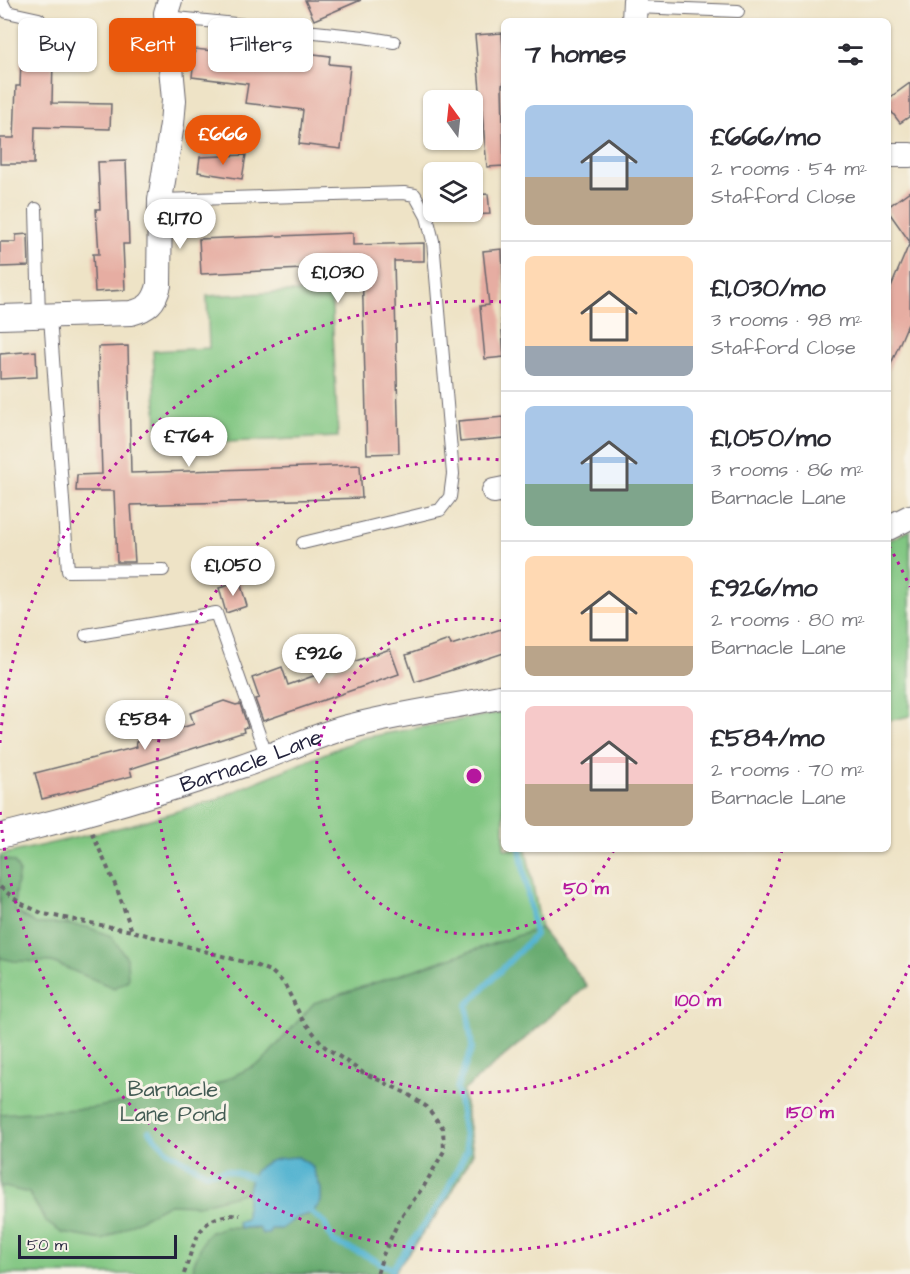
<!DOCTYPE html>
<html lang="en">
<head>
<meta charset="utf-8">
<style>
	:root { --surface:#fff; --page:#f2f2f3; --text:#2b2b33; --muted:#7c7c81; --line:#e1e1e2; --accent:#ea580c }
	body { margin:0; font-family:"Architects Daughter",sans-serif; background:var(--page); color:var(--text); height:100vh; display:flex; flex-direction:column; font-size:22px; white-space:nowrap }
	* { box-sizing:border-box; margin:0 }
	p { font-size:20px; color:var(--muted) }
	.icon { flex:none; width:33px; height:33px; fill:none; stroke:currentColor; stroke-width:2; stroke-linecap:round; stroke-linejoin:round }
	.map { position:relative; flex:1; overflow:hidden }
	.sheet { position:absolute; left:501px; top:18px; width:390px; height:834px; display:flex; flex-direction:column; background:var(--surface); border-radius:9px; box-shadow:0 2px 4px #0004 }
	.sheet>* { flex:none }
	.guide { position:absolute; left:18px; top:18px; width:393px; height:54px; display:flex; gap:12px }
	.needle { width:39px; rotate:345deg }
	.controls { position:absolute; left:423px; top:90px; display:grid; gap:12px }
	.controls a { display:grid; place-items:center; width:60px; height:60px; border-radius:9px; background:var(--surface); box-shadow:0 2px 4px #0004; font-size:30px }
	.scale { position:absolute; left:18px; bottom:15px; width:159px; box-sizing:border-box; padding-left:6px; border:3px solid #22223b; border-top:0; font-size:16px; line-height:21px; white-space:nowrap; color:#22223b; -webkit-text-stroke:4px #f7f3e8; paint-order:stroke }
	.price { position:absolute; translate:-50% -51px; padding:0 14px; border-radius:21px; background:#fff; color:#222; font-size:20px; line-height:39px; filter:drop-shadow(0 2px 3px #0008) }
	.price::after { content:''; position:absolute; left:50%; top:36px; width:18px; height:14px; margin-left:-9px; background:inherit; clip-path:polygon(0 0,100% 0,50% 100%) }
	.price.active { background:var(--accent); color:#fff }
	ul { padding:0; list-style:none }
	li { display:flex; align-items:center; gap:18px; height:150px; padding:0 24px }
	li+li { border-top:2px solid var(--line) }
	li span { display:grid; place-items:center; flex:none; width:168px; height:120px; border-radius:9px; color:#555 }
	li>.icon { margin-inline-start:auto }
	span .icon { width:72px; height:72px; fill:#fffc; stroke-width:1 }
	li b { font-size:26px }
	h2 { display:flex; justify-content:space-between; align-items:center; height:72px; padding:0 24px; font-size:26px }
	.tag { padding:0 21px; border-radius:9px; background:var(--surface); box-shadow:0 2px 4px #0004; font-size:21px; line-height:54px }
	.tag.active { background:var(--accent); color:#fff }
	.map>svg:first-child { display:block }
	.green { fill:#80c681; stroke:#51745e; stroke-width:1.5 }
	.forest { fill:#68ab6f; stroke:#456655; stroke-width:1.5 }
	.water { fill:#51b2d0; stroke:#3a6a86; stroke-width:1.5 }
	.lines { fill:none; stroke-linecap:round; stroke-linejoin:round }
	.stream { stroke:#51b2d0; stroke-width:6 }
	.building { fill:#e6ada2 }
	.lane-casing { stroke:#69666c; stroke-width:14 }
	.street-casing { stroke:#69666c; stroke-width:26 }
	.path { stroke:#69666c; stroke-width:4; stroke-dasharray:4.5 4.5; stroke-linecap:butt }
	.lane { stroke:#fff; stroke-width:12 }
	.street { stroke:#fff; stroke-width:24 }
	.ring { fill:none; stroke:#b5179e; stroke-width:3; stroke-dasharray:3 6 }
	.labels { text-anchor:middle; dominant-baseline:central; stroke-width:6; stroke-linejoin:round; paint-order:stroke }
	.street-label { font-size:22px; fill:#22223b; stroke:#f7f3e8 }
	.park-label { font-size:22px; fill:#435b54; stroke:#f7f3e8 }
	.centre { fill:#b5179e; stroke:#f7f3e8; stroke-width:3 }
	.ring-label { font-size:18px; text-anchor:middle; font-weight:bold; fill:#b5179e; stroke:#f7f3e8; stroke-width:6; stroke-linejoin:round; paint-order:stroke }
</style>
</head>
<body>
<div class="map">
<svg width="910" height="1274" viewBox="0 0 910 1274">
	<rect width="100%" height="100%" fill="#f7f3e8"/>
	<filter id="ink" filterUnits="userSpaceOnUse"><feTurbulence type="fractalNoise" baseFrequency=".0167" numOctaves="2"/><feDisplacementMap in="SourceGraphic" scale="12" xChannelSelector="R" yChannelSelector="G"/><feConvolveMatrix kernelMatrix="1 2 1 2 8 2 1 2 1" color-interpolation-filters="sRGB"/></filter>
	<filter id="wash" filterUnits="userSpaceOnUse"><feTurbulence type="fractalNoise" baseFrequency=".008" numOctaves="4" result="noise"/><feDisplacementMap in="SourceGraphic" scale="24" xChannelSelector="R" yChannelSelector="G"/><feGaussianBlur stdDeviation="1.35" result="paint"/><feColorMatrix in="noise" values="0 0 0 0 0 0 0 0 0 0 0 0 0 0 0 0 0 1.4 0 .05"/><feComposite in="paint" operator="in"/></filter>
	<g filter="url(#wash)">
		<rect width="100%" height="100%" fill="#eee3c6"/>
		<g class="green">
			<path d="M331 290 338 437 158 445 153 351 209 348 207 296Z"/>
			<path d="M910 530V716L888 721V541Z"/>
			<path d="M504 712V849H526L541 928 587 986 463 1091 473 1153 447 1201 396 1269 394 1274H0V855L127 826 218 799 246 786 362 738Z"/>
		</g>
		<g class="forest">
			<path d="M0 858 14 862 19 871 15 894V911L36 924H64L87 927 111 936 127 958 128 980 114 988 52 962 14 961 0 958Z"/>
			<path d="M541 928 587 986 463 1091 473 1153 447 1201 396 1269 394 1274H193L194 1263 205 1237 211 1232 224 1227 281 1229 296 1218 313 1213 321 1189 312 1166 251 1177 248 1192 199 1205 169 1204 103 1240 62 1233 46 1222 29 1193 0 1186V1114L92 1108 213 1086 262 1062 314 1003Z"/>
		</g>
		<path class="water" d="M298 1157 312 1166 321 1189V1202L312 1213 296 1218 281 1229H271L268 1234H262L259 1227 240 1228 237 1222 246 1219C247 1177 250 1158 298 1157Z"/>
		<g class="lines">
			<g class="stream">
				<path d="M149 1131 168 1151 206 1173 226 1170 251 1177"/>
				<path d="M312 1213 324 1222 333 1242 363 1254 392 1269"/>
				<path d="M391 1274 392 1269 443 1199 467 1150 457 1088 472 1048 467 1005 535 935 520 849"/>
			</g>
		</g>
		<g id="blocks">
			<g class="building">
				<path d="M305 0H361L314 20Z"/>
				<path d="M502 33 504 64V84L502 85 504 166 487 167 475 35Z"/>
				<path d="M233 44 330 56 329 64 350 66 341 149 299 144 303 110 245 103 248 84 192 77 195 49 232 53Z"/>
				<path d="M21 59 53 60 52 103 111 104 110 129 35 127 34 164H0V138H14L16 86H20Z"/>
				<path d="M910 83V116L900 123 888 107V99Z"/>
				<path d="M246 155 242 179 198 172 200 157Z"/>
				<path d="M126 161 129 244H123L125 290 95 292 93 254H99L96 209H100L98 162Z"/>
				<path d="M910 191V319L888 371V294L910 242 888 211V207Z"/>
				<path d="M488 194 490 214 472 215V195Z"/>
				<path d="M353 233V245L424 243V261H394L399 453 367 454 362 266 201 274 199 239Z"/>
				<path d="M28 234 29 266 0 267V242H16V235Z"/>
				<path d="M502 249 504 303H500L504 357 485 359 480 306 489 305 483 251Z"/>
				<path d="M128 346 131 473 360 465 362 498 131 505 135 562H117L114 491H76L77 475 102 474 98 347Z"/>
				<path d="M36 351 37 377 0 379V354Z"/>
				<path d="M504 417V438L460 442 458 421Z"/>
				<path d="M240 582 247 606 226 613 219 588Z"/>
				<path d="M504 628V653L415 682 406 655 449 640 451 645Z"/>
				<path d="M390 649 399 674 263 721 255 699 259 698 252 678 282 667 288 685Z"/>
				<path d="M224 701 236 705 240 704 248 727 243 728 244 732 130 769 132 776 42 799 35 773 137 747 136 742 194 724 190 713Z"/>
			</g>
		</g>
	</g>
	<g filter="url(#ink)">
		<use href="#blocks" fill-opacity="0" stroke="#69666c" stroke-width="1.5"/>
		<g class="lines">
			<defs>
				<g id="lane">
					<path d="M1 0 7 12 39 19"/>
					<path d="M635 7 738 11"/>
					<path d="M167 17 364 37 394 42"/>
					<path d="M160 200 404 193 415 195 427 217 433 241 453 474 450 497 440 510 303 543"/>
					<path d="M36 209 39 317"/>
					<path d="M50 317 68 571 163 570"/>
					<path d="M86 635 216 613 267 757"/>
				</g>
				<g id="street">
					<path d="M634 21 635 0"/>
					<path d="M888 155H910"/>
					<path d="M0 317 131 313C148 309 155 302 159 285L160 200 172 124 174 100 166 13 170 0"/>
					<path d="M494 491 504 489"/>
					<path d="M888 528 910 517"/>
					<path id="s1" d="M0 836C81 816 161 793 241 766 278 754 314 735 352 726 402 713 453 707 504 696"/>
				</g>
			</defs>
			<use href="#lane" class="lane-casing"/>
			<use href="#street" class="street-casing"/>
			<g class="path">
				<path d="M92 833 117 889 132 931"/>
				<path d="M0 887 20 903 44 914 132 931 255 965 272 972 284 983 302 1019 325 1047 362 1072 406 1093 427 1107 443 1128 444 1151 424 1186 400 1218 383 1255 377 1274"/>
				<path d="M184 1274C195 1241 198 1213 240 1215"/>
			</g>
			<use href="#lane" class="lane"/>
			<use href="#street" class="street"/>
		</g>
	</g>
	<g class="ring">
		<path d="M614 850A158 158 0 1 1 503 621"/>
		<path d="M782 850A317 317 0 1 1 502 460"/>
		<path d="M910 965A475 475 0 0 1 0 809M0 743A475 475 0 0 1 503 302M889 546A475 475 0 0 1 910 587"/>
	</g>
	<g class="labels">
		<g class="street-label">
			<text stroke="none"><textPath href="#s1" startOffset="262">Barnacle Lane</textPath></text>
		</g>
		<g class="park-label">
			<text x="173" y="1089">Barnacle<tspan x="173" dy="25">Lane Pond</tspan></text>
		</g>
	</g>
	<circle cx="474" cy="776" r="9" class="centre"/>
	<g class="ring-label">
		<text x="586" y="894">50 m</text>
		<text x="698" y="1006">100 m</text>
		<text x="810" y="1118">150 m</text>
	</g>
</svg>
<div class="controls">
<a><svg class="needle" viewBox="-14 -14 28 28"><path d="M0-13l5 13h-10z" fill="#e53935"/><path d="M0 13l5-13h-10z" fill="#7c7c81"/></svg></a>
<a><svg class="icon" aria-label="layers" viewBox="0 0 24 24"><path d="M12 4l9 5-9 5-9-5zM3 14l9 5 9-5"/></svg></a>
</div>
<div class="scale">50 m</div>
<b class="price active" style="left:223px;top:166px">£666</b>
<b class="price" style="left:180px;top:250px">£1,170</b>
<b class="price" style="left:338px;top:304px">£1,030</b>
<b class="price" style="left:189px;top:468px">£764</b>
<b class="price" style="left:233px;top:597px">£1,050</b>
<b class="price" style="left:319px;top:685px">£926</b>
<b class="price" style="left:145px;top:751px">£584</b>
<div class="guide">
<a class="tag">Buy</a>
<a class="tag active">Rent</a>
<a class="tag">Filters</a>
</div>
<section class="sheet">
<h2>7 homes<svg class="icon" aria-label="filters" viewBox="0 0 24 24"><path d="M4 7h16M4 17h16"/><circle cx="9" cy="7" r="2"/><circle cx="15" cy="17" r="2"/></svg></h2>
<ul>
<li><span style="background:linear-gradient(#a9c7e8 60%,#b9a48a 0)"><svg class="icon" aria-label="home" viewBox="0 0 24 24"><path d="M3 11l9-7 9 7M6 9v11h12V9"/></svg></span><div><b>£666/mo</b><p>2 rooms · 54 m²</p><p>Stafford Close</p></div></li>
<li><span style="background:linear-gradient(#ffd9b3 75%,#9aa5b1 0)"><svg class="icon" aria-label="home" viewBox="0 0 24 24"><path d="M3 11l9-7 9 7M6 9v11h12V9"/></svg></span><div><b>£1,030/mo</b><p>3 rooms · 98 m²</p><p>Stafford Close</p></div></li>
<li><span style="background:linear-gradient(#a9c7e8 65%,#7fa58c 0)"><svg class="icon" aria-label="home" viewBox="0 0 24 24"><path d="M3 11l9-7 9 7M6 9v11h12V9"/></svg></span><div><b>£1,050/mo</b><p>3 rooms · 86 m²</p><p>Barnacle Lane</p></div></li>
<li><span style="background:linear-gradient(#ffd9b3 75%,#b9a48a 0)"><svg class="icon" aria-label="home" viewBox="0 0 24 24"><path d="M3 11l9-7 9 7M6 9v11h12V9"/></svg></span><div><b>£926/mo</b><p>2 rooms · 80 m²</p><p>Barnacle Lane</p></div></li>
<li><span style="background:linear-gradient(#f6c9c9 65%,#b9a48a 0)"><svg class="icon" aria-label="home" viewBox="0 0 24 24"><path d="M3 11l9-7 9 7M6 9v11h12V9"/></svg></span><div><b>£584/mo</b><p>2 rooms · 70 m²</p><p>Barnacle Lane</p></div></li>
</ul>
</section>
</div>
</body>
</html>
